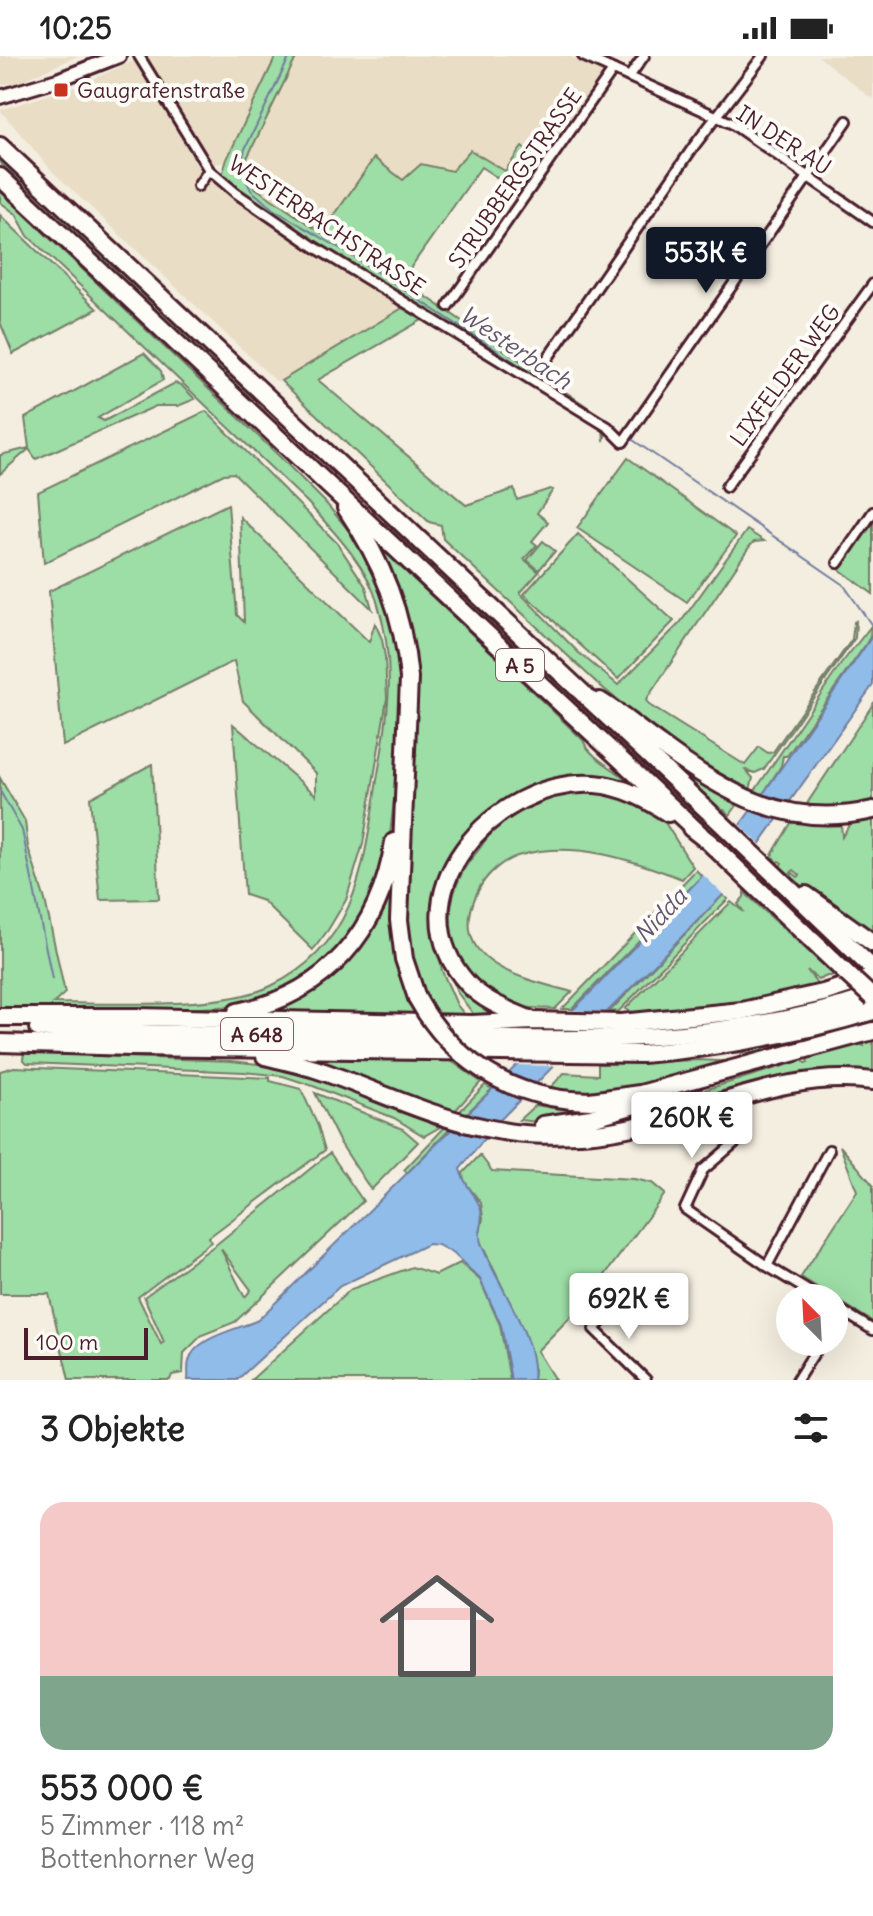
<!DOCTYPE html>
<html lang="de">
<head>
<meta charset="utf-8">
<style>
	:root { --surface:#fff; --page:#f6f6f6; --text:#222; --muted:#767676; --line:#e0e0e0; --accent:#111827 }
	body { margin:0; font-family:Delius,sans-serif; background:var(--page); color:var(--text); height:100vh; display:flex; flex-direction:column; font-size:30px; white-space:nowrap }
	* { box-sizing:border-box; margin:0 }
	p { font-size:26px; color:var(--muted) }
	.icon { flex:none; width:44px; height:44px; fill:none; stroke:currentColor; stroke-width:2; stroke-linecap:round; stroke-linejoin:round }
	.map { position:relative; height:1324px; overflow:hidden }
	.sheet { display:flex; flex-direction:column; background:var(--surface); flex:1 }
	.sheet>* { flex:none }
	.needle { width:52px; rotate:336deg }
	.buttons { position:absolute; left:776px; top:1228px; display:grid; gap:16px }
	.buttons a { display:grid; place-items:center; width:72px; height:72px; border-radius:50%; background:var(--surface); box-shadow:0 8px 32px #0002; font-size:40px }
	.scale { position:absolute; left:24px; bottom:20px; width:124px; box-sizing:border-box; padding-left:8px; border:4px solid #4a1f2b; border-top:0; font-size:22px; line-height:28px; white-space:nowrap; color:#4a1f2b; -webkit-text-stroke:6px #fdfcf7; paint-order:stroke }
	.price { position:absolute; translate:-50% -68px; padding:0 18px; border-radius:8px; background:#fff; color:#222; font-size:26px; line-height:52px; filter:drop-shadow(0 2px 4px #0008) }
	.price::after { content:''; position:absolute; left:50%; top:48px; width:24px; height:18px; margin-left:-12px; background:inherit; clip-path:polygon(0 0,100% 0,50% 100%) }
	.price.active { background:var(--accent); color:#fff }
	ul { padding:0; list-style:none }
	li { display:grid; align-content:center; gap:16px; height:424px; padding:0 40px }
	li+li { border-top:2px solid var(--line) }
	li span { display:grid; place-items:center; height:248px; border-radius:24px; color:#555 }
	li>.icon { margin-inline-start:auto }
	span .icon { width:144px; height:144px; fill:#fffc; stroke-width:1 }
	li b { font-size:34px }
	h2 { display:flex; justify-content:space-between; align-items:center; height:96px; padding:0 40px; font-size:34px }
	.status { display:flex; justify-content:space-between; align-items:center; height:56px; padding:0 40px; background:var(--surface); direction:ltr }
	.status svg { height:22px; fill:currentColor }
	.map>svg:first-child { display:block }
	.built { fill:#e9ddc5 }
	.green { fill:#9ddda6; stroke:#747e68; stroke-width:2; fill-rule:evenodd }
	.water { fill:#8fbce9; stroke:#737d9d; stroke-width:2 }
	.pier { fill:#f4eee0 }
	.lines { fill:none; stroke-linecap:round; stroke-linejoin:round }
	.stream { stroke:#737d9d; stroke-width:2 }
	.street-casing { stroke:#4a1f2b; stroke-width:14 }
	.secondary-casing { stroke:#4a1f2b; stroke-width:18 }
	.highway-casing { stroke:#4a1f2b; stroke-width:22 }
	.street { stroke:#fdfcf7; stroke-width:8 }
	.secondary { stroke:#fdfcf7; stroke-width:12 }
	.highway { stroke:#fdfcf7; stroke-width:16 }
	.highway-bridge-casing { stroke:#4a1f2b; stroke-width:22; stroke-linecap:butt }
	.highway-bridge { stroke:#fdfcf7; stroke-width:16 }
	.poi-dot { fill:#c8321e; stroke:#fdfcf7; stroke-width:3 }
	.labels { text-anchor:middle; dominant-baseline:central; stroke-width:8; stroke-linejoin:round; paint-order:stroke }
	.shield { fill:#fdfcf7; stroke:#806168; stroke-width:2 }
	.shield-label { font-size:20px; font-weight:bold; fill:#4a1f2b }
	.poi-label { font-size:22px; fill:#4a1f2b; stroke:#fdfcf7; text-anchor:start }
	.street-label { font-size:22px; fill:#4a1f2b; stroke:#fdfcf7 }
	.water-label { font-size:24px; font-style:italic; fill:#62566e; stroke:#fdfcf7 }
</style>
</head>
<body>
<div class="status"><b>10:25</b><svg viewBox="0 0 49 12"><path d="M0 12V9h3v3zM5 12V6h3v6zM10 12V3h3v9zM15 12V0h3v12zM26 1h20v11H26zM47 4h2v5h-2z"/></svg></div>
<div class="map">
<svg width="873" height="1324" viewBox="0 0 873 1324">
	<rect width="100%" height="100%" fill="#f4eee0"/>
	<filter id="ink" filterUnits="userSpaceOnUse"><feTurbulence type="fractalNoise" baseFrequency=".0125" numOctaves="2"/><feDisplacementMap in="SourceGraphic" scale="16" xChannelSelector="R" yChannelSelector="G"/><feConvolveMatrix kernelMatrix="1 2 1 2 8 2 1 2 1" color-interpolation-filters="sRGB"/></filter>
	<g filter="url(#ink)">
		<g class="built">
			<path d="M0 0H78L19 26 0 29Z"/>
			<path d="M143 0H276L224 107 214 108Z"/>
			<path d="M297 0H569L603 16 542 104 522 91 505 116 470 94 452 115 421 108 403 124 323 177 254 131 247 102Z"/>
			<path d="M818 0H873V43L867 39Z"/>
			<path d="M133 5 138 7 193 91 198 110 211 123 404 251 303 313 281 325H276L53 116 0 54 77 30Z"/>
		</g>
		<g class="green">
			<path d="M276 0H297L247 102 254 131 322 177 374 102 403 124 421 108 452 115 470 94 505 115 522 91 542 104 519 136 481 111 402 224 608 365 604 385 603 372 424 263 318 324 466 449 514 433 517 444 550 433 553 434 537 457 548 466 532 485 537 489 524 503 539 516 520 537 578 596 618 629 680 567 747 474 764 485 754 486 750 490 646 644 649 649 745 709 759 691 768 697 773 696 852 583 854 566 856 565 855 582 764 713 755 717 746 714 753 722 750 734 698 705 656 676 597 627 443 483 441 469 429 466 281 325 404 251 231 137 221 122 227 103Z"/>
			<path d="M0 102 255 342 251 345 0 107Z"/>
			<path d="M0 135 278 399 325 446 360 488 378 521 401 596 402 673 390 779 383 812 375 834 354 875 326 907 289 932 238 950 162 954 0 957V722L25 765 28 791 45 844 65 937 54 947C111 947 222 954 271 930 358 888 364 808 377 724 388 659 397 610 377 545 365 507 333 475 307 446L28 180 16 158 0 146Z"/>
			<path d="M0 159 97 253 13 298 0 266Z"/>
			<path d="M144 297 161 315 163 324 98 362 104 365 175 327 181 329 195 343 178 350H156L36 403 29 393 0 418V399L29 392 25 362Z"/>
			<path d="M206 355 337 487 366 531 372 553 234 417 224 418 44 507 38 436Z"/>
			<path d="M628 402 736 480 687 546 577 472Z"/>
			<path d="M228 448 237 559 244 566 240 461 369 586 375 567 382 583 385 601 387 642 363 788 346 844 328 874 313 894 263 845 245 839 233 668 316 739V717L243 645 234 605 63 690 49 535Z"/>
			<path d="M873 465V538L839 513Z"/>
			<path d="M385 466 716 777 714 780 383 468Z"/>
			<path d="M578 478 674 565 618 623 524 538Z"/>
			<path d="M543 485 555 495 539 514 527 504Z"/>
			<path d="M374 486 507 611 504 614 507 617 511 615 583 684C591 703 613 711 628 725L629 731 588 724 481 765 439 856 438 891 442 915 457 949 465 959H436L411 908 404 868 413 701 416 699 413 698 404 553 394 524Z"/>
			<path d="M871 570 870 581 866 588 787 700H783L781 710 763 738 754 736 841 608Z"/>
			<path d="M873 648V746L840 753H806L808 746Z"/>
			<path d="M669 703 738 748 730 759 724 754 722 755 668 704Z"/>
			<path d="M152 708 159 843 100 844 90 742Z"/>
			<path d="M581 732 629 743 664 765 693 811 682 823C633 804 574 784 521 799 502 804 485 819 477 837 445 907 521 922 572 936L555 953C536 952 517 953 500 944 453 919 438 864 462 817 466 808 474 800 480 792 489 779 499 764 511 754 522 746 566 737 581 732Z"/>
			<path d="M873 761V879L815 841 791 820 793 817 798 821 800 819 794 814 789 818 780 810 782 807 779 805 777 807 772 799 791 767H841L842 781 851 766Z"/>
			<path d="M394 808 407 938 416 958 258 955 337 912Z"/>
			<path d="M696 814 701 819 700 822 572 953H562Z"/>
			<path d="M766 824 859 913 856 914 764 827Z"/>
			<path d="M744 836 835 920H827L818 924 807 914 819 931 736 949 735 946 730 947V950L637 958 625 953 731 846 744 856 738 848 744 841Z"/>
			<path d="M723 839 728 843 715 856 619 955 609 956Z"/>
			<path d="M445 902 509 960 474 959 457 936Z"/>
			<path d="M854 970 855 973C817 983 774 1002 734 996L803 983Z"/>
			<path d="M873 984V1022L860 1020 668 1059 580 1072 803 1004 805 1007H808L807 1003 860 988 864 990V987Z"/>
			<path d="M24 997 231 1005 286 1011 323 1021 433 1065 432 1068 440 1071 424 1080 394 1062 313 1030 283 1020 244 1016 27 1007 23 1003Z"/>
			<path d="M288 1002 451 1005 481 1026 453 1057Z"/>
			<path d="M698 1004 738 1006C678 1021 611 1048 549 1033L564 1017 598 1019V1008Z"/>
			<path d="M14 1011 270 1022V1025L301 1033 318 1070 325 1094 209 1181 211 1186 138 1241 161 1288 164 1286 144 1241 218 1187 330 1097 363 1145 235 1266 202 1279 184 1297 183 1317 172 1319 170 1324H69L49 1238H0V1015ZM221 1193 251 1234 245 1241 244 1240Z"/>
			<path d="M485 1029 492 1033 466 1058 458 1057Z"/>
			<path d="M315 1037 403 1073 418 1086 371 1134 339 1085Z"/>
			<path d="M642 1043 539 1066 519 1064 535 1049 560 1053Z"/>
			<path d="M444 1072 450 1073 407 1117 404 1114Z"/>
			<path d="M840 1090 873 1129V1266L801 1221 857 1135Z"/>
			<path d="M480 1099 492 1115 634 1123 652 1127 665 1138 585 1246 537 1295 555 1324H533L534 1314 518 1263 479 1183 483 1162 481 1147 464 1125 463 1117Z"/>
			<path d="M460 1207 480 1224 500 1269 510 1324H251L351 1233 412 1211 436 1219Z"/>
		</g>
		<path class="water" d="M873 579V629L723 839 500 1064 460 1113C464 1129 474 1136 480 1151 485 1163 477 1175 481 1187 495 1226 538 1281 533 1324H511L501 1269 480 1223 454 1198 438 1189 428 1188 340 1230 237 1324H188C189 1318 187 1311 189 1305 194 1281 240 1273 258 1264L594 933 700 822 763 738Z"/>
		<g class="pier">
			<path d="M737 766 763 791 726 841 699 815Z"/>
			<path d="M565 954 614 956 560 1010 511 1009Z"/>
		</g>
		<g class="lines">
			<g class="stream">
				<path d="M290 0 245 93 240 112 251 134 273 153 346 196 591 356"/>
				<path d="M613 371 624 379"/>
				<path d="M630 382 843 528 873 571"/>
				<path d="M0 735 22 774 52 923"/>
			</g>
			<defs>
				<g id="street">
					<path d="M139 0 209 114 236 137 313 190 608 371 623 386 847 65"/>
					<path d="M583 0 731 67 873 166"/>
					<path d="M629 21 644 0"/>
					<path d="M198 130 209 114"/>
					<path d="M448 250 613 14"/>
					<path d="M541 312 694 90 763 0"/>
					<path d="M726 431 873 228"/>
					<path d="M838 507 873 456"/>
					<path d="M738 1084 703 1114 685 1153 767 1210 820 1242"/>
					<path d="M767 1210 829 1094"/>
					<path d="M621 1246 594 1273 646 1324"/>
					<path d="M834 1250 873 1274"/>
					<path d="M834 1266 841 1255"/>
					<path d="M797 1324 821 1286"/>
				</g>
				<path id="secondary" d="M0 41 57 24 119 0"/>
				<g id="highway">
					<path d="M0 90 722 768 873 913"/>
					<path d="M0 121 700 778"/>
					<path d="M346 452C383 507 403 557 409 622L399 864 404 903 417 942"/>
					<path d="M600 645C621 658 639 674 659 688 726 738 788 774 873 754"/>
					<path d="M691 772 709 786 846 917"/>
					<path d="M806 839 873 887"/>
					<path d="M237 956C326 939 380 875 394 786"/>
					<path d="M0 961H137L472 968 533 965 621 967 742 955 823 937 873 921"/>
					<path d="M531 964C509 954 486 947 468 928 389 842 494 721 595 728 623 730 646 743 668 757"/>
					<path d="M38 972C148 980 259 978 370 980 540 983 710 995 873 940"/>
					<path d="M0 987 131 991 642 998C722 991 797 978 873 955"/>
					<path d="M265 1000C284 1005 305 1009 324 1016 383 1037 439 1065 502 1075 528 1080 555 1079 581 1078 681 1073 772 1011 873 1025"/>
					<path d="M571 1044 590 1045 640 1038 873 975"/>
					<path d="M543 1069 591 1062 648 1045"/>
				</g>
			</defs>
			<use href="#street" class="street-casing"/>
			<use href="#secondary" class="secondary-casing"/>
			<use href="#highway" class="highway-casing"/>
			<use href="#street" class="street"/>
			<use href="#secondary" class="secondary"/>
			<use href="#highway" class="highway"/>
			<defs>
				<g id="highway-bridge">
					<path d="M846 917 873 942"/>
					<path d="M417 942C449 1000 504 1038 571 1044"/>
				</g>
			</defs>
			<use href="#highway-bridge" class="highway-bridge-casing"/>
			<use href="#highway-bridge" class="highway-bridge"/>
		</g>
	</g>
	<rect class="poi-dot" x="53" y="26" width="16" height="16" rx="4"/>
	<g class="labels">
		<g class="shield">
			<rect x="496" y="593" width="48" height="32" rx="6"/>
			<rect x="221" y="962" width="72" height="32" rx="6"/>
		</g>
		<g class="shield-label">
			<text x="520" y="609">A 5</text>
			<text x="257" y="978">A 648</text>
		</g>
		<g class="poi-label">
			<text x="77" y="34">Gaugrafenstraße</text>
		</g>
		<g class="street-label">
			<text transform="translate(784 84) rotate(33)">IN DER AU</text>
			<text transform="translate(515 122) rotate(-55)">STRUBBERGSTRASSE</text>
			<text transform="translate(327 169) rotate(34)">WESTERBACHSTRASSE</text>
			<text transform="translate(785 319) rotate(-54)">LIXFELDER WEG</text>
		</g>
		<g class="water-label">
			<text transform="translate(516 291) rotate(34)">Westerbach</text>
			<text transform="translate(660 859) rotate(-47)">Nidda</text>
		</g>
	</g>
</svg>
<div class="buttons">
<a><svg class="needle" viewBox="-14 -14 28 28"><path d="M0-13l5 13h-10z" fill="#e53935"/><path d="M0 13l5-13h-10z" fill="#767676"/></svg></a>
</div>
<div class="scale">100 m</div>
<b class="price active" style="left:706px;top:239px">553K €</b>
<b class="price" style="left:692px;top:1104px">260K €</b>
<b class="price" style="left:629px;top:1285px">692K €</b>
</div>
<section class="sheet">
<h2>3 Objekte<svg class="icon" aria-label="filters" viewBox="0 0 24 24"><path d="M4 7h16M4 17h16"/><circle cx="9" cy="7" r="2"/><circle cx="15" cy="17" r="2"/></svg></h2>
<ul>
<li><span style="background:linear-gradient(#f6c9c9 70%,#7fa58c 0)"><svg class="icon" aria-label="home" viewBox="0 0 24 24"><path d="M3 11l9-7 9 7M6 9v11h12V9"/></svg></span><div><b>553 000 €</b><p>5 Zimmer · 118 m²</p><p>Bottenhorner Weg</p></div></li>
</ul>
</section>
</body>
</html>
